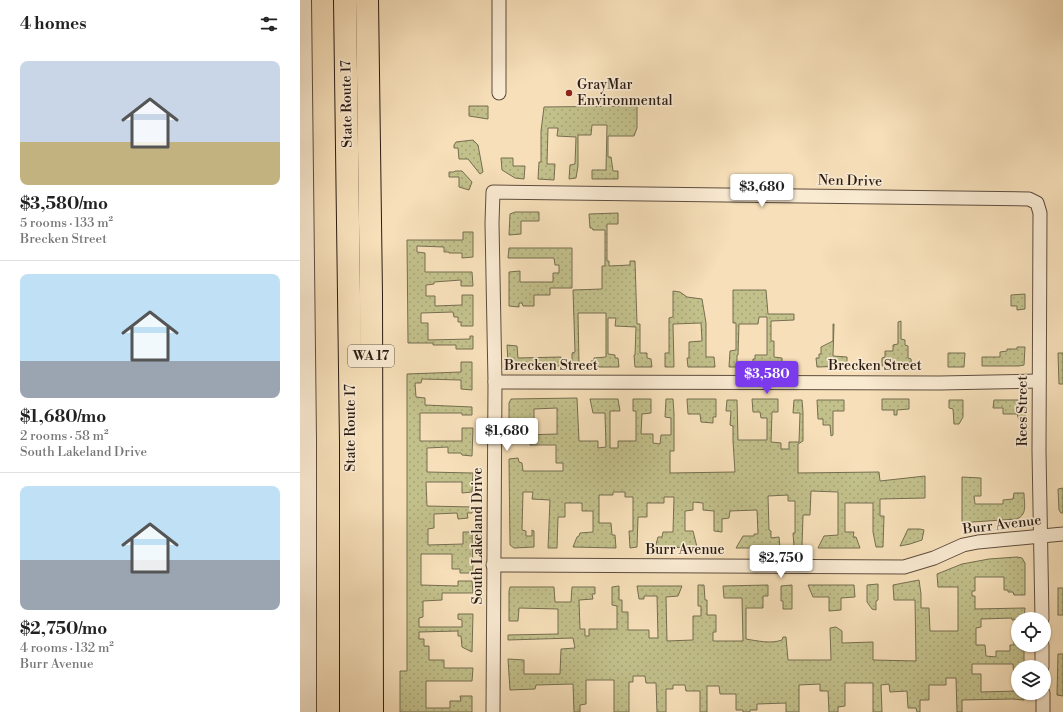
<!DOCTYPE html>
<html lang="en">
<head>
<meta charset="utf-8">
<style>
	:root { --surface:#fff; --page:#f6f6f6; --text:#222; --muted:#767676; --line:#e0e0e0; --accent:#7c3aed }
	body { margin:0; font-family:"Libre Bodoni",serif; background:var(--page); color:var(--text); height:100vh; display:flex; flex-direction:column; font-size:15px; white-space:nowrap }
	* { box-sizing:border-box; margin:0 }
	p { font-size:13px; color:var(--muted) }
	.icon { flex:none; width:22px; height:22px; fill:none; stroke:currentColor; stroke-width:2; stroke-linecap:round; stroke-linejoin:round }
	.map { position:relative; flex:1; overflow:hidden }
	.drawer { display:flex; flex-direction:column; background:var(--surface); width:300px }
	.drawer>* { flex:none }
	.fabs { position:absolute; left:711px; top:612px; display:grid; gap:8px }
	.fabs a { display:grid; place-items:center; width:40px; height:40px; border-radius:50%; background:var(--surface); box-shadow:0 1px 3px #0004; font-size:20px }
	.price { position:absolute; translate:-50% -34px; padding:0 9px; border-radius:4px; background:#fff; color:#222; font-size:13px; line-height:26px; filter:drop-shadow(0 1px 2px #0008) }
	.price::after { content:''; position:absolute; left:50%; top:24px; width:12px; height:9px; margin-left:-6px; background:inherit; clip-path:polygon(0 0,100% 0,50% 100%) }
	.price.active { background:var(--accent); color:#fff }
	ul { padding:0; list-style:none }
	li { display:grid; align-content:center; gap:8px; height:212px; padding:0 20px }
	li+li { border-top:1px solid var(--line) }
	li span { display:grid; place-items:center; height:124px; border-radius:8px; color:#555 }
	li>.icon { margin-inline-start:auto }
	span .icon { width:72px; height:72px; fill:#fffc; stroke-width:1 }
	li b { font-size:17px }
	h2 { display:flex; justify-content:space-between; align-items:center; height:48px; padding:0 20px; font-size:17px }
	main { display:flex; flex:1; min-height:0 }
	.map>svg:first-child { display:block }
	.grass { fill:url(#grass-dots); stroke:#766e50 }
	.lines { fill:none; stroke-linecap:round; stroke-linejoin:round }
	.minor-casing { stroke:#5e4d3d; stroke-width:15 }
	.tertiary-casing { stroke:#5e4d3d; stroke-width:18 }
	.trunk-casing { stroke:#2b1c14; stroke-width:24 }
	.minor { stroke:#f9ead2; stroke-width:13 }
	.tertiary { stroke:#f9ead2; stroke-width:16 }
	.trunk { stroke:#f6dfb9; stroke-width:22 }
	.poi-dot { fill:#8f2418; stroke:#f9ead2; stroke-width:1.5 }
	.labels { text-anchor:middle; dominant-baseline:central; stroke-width:3.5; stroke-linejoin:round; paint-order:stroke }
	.shield { fill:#f9ead2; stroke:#695a4d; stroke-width:1 }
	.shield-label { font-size:13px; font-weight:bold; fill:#2b1c14 }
	.poi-label { font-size:14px; fill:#2b1c14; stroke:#f9ead2; text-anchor:start }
	.street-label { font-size:14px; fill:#2b1c14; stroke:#f9ead2 }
</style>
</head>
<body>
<main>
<section class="drawer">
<h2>4 homes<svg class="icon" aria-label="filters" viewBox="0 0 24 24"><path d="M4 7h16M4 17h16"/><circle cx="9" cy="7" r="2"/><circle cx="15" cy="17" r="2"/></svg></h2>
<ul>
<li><span style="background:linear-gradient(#c9d6e8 65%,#c2b280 0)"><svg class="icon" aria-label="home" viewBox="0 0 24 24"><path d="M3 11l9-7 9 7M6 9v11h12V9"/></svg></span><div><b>$3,580/mo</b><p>5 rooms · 133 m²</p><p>Brecken Street</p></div></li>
<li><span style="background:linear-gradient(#bfe0f5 70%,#9aa5b1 0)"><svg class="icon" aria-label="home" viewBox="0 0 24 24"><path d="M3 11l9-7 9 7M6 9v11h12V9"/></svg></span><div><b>$1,680/mo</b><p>2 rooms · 58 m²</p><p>South Lakeland Drive</p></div></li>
<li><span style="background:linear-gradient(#bfe0f5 60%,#9aa5b1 0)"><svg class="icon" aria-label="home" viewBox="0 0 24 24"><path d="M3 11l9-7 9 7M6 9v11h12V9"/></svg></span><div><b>$2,750/mo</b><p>4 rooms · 132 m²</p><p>Burr Avenue</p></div></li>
</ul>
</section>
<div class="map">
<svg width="763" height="712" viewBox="0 0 763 712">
	<defs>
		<pattern id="grass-dots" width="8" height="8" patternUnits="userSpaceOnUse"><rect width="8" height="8" fill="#c2c08b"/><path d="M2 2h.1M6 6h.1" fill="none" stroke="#a7a477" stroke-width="1.8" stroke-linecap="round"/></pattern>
	</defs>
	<rect width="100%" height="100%" fill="#f6dfb9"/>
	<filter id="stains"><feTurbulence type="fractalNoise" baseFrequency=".005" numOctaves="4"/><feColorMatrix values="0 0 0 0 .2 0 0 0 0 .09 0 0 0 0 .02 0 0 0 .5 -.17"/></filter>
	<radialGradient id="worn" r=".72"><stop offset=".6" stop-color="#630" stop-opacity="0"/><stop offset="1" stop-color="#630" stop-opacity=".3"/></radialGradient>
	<g class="grass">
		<path d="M169 106H188V119L169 116Z"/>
		<path d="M337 106V128L334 136H308V157H311L313 171H318V179H292V170H306L307 125H292L291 135H278V166L276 178 269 179 270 165 275 164 276 137 257 136 258 128H248L247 164H255L254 180 238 179 239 162H241V131L244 107Z"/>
		<path d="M173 140 178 145 183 172 180 174 168 159H159L158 148H154V145L156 142Z"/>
		<path d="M201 158H213V166H225L224 179 215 178 202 170Z"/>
		<path d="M155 171H162L172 182 169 190 159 187V177H149V172H154Z"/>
		<path d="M215 212H239V221H221V234L209 235 210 214Z"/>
		<path d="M318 213V224H307V261H309V266L330 265V261H335L337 324H340V353H347V358L351 359 352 367H335L334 355H335L336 327 315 326 316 318H308V354L315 355V358H318L319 367H291V361H294V358L306 357V313H278L279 365 272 366V353L275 352 273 290 302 289V266H305V230H293L292 228H290L289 214Z"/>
		<path d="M163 232H173V257L162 258V253H149V252H144V247L117 246V252L125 253V272H172L173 286H161V280L134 282V284L126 285V296H135V306L162 305V295H173V326H161V322H158V317H154L153 312 121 313V323H128V340L170 339V336H173V349H156V345H133V343H108L107 240H163Z"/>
		<path d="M209 248H272V288H250V295H234V306H223L222 303H219V307L209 306V272L220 271V282H253V273H259V265H255L254 258H208Z"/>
		<path d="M433 290H466L468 314H494V320L471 321V341H474V357L482 358V367L453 366V359H455V355H467V317H459L458 324H439L438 355H437V367H429L430 351 436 350V323H433Z"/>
		<path d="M373 291 380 292 387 297 402 299 406 323V357H414L415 367H388L387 358H389V342L402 341 401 323 373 324 374 367H365V353H369V318L373 317Z"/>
		<path d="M725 294V309L717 310V306H711V295Z"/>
		<path d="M601 321V339L605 340V345L608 346V358L611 359 612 367 582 366V358L585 357V351H593V345L598 344V322Z"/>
		<path d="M533 324H534L533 356 547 357V366L517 367 516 358H519V354H521V347L533 341Z"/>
		<path d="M207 345 217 346 218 358 261 357V366H212L208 362Z"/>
		<path d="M717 347H725L724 365 719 366H682V357H700V352L707 351V349H717Z"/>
		<path d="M648 353H665L664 367H648Z"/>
		<path d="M758 353H763V384H759Z"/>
		<path d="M161 362H172V390L161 389V380L122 379 121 383H115L116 397 125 398V405L172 407V415H162V413H120V441H162V428H173L172 456 162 455 161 453H148V447L127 448V472L173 473 172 492 162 493V482H126L127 506 172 507V513H167L168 518 158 519 157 513 134 514V528L128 529V545L163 544V532H172L173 573H160V569H152V554H121V585L158 586V581H172L173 593H142V600L123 601V617L119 618V627H162V620L158 619V614H173L172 652 162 647 161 636H158V631L119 632V639H124V646H129V660H144V668H173L172 681H126V708H150V701H161L160 696H172V712H100V671H107V374L161 372Z"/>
		<path d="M277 398 279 441H298V448L306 447 305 413H293L290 399H318L320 411H310V448H318V441H336V411H333V399H351V413L342 414 341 434H353V443L360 444 361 435H371V418L365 417 366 399H373L374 414V451H370V473L435 472 433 441V426L430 425 431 411H426L427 400H437L438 440H467V418H461L460 412H453L452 399H478V412H472L471 442 481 443V449H489V442H499L500 413H493L494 400H502L503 412V441L498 444V473L579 472 580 481 625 476V498L580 499V516H584L583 547H576L573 532V503H545V532H554L553 537H556L560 548H518L524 536 538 535V492L511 491 510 515H503L502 546 494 547 493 533H495V501H488V495L468 496 469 530 471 531V538L479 537 480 548H436L443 536H454V534H458L457 510 430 511 429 518 422 519V532L414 531V511L403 510V503L393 502V510L385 511V531H393L397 547 355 548 358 537H362L363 532H373L374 497H364V503H347V517H338L337 547 330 548 329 531H333V497H325V492H313V495H299V523H311L312 535H315L316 548 273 547 277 537 279 536 280 533 293 532V511H282V503H265V517H258L257 548H248L250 500 232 499 233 492H223L222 530 226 531V536H232V530L234 531V547L214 548 210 545 209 459 218 458 219 462 222 463 223 471H263V463H256V445H230V438L209 439 208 434 223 435 257 434V408L234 409V420L209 421V403L211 399Z"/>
		<path d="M387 399H416V417H413V423L401 422 400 414H388Z"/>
		<path d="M582 399H609V409L597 410V415H594V410H582Z"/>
		<path d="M517 400H544V411H533V435L531 436 530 425H523V419H518Z"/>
		<path d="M649 400H663V417L659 424H654L653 409 649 408Z"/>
		<path d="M694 400H721L725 402V420H719L717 414H703V408H693Z"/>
		<path d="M662 477 681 478V496H674L675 504H703V500L713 499 714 493H724C724 503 728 514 717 519L672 522 662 525Z"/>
		<path d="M763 488V513H761L759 510 758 489Z"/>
		<path d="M608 529H620L624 530 622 540 610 544 600 546Z"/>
		<path d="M717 557 722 558 725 563V595H714L713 592H708V590H704V577H675V591H672V596H675V609L725 608 724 619 712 620V618L681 619V627L676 628V645H685L686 656 696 657V651H710V645H714V634H718V645H724V667H718V677L714 678 713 664H672V674H681V692L718 691V693H724V700L712 699 662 700V712H657L656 678H646V685H629V700H620V712H617L616 708H608L607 691 590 692 589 684 581 685 582 712H573V683H545V706L538 707V712H529L528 691H520V684L499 685V712H486V703L457 704V710H450V712H443V710H436V694H420L419 686H407V712H400V691H386L385 685H373V689H366V712H357L356 683H346L345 676H333V682H329V712H314V680H286V704L280 705V712H274L273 684 236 685 235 689 210 690 208 659 224 660V674H260L261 649 275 648 273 638 208 640V635L258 634V609L219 608 218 621H209V591L210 587H254L255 602H271L272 587H295V594H292L293 599 279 600 280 629H285V636H289V629H317V606L312 605V587L319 586V600H322V612H328V630H349V638H358L357 596H344V599H339L337 586H382L378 596 366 597 367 641 393 640V616H401V606H398V585H404L405 600H407V615H416V632H413V641H443L442 598H424L423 586 468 585V596H463V608H446V639C458 641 471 644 482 640L483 637H486L488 660H531L530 628 536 627 542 631V643L573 642V660L616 661 615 600H594L593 585 619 580 621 594V608H629L630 631H658V587H638L637 574 662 564 689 559Z"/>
		<path d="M578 584V600L576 601V610L572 609 567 602V585Z"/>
		<path d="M492 585V609H483V601H481V586Z"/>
		<path d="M508 585H554L555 597 541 598V610L529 611V597H513Z"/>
		<rect x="758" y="588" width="5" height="27"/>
		<path d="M758 654H763V696L757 695Z"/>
	</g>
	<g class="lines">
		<defs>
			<g id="minor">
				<path d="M199 0V93"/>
				<path d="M195 382 640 383 739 381"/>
				<path d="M193 565 604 567 634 558 663 545 678 542 763 534"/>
				<path d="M742 645V667"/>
				<path d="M743 693V712"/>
				<path d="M193 712 195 382 192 223 193 192 729 199 737 203 740 213 739 451 742 619"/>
			</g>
			<path id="tertiary" d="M3 0 8 439V712"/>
			<g id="trunk">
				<path d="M45 0 51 443V712"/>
				<path d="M67 0 71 294 72 712"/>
			</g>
		</defs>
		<use href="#minor" class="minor-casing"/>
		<use href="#tertiary" class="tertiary-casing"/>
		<use href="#trunk" class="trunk-casing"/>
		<use href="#minor" class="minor"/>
		<use href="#tertiary" class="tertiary"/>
		<use href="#trunk" class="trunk"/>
	</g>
	<circle class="poi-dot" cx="269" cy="93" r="4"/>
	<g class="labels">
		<rect class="shield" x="48" y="345" width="46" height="22" rx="3"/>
		<g class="shield-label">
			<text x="71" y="356">WA 17</text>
		</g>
		<g class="poi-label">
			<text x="277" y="85">GrayMar<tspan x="277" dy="16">Environmental</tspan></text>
		</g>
		<g class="street-label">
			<text transform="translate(47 104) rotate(-91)">State Route 17</text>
			<text transform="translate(550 181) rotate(1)">Nen Drive</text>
			<text x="251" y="366">Brecken Street</text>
			<text x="575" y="366">Brecken Street</text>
			<text transform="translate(723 411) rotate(-90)">Rees Street</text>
			<text transform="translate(51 428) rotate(-90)">State Route 17</text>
			<text transform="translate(702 525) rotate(-7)">Burr Avenue</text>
			<text transform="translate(178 536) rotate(-90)">South Lakeland Drive</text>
			<text x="385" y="550">Burr Avenue</text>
		</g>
	</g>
	<rect width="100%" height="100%" filter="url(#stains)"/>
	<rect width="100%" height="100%" fill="url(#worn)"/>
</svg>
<div class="fabs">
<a><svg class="icon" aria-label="locate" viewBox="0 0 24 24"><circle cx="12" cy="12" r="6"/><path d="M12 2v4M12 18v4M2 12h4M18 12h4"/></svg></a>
<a><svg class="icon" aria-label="layers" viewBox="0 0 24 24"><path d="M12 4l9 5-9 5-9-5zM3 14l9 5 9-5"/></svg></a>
</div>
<b class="price" style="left:462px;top:208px">$3,680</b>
<b class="price active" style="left:467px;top:395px">$3,580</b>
<b class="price" style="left:207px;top:452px">$1,680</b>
<b class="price" style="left:481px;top:579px">$2,750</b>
</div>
</main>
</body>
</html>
